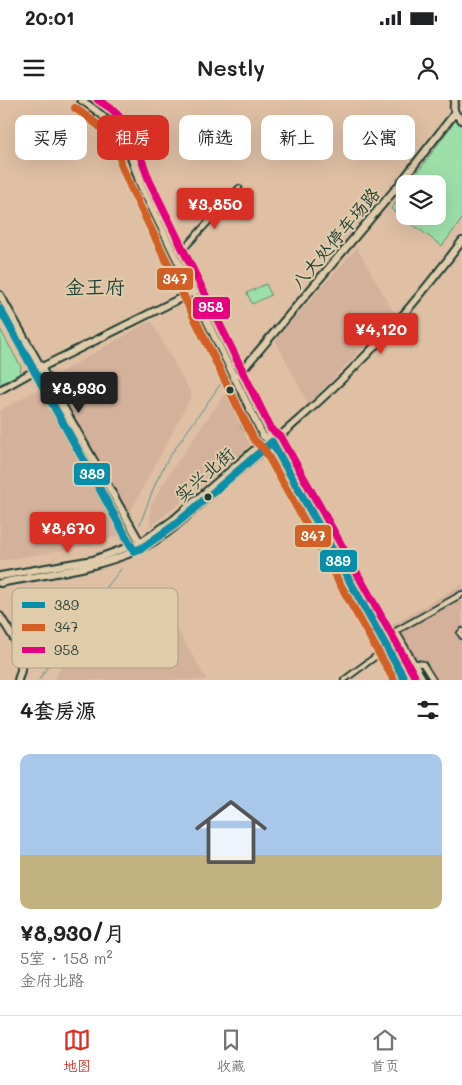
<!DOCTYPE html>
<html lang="zh">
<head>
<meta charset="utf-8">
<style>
	:root { --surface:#fff; --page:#f2f2f2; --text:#202124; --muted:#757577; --line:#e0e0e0; --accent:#d93025 }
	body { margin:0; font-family:Mali,"LXGW WenKai TC",sans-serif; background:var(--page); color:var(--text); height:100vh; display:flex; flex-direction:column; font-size:19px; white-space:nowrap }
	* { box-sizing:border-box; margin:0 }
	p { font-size:16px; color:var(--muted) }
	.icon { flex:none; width:28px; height:28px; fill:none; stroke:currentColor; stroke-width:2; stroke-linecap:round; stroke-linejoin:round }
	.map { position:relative; height:580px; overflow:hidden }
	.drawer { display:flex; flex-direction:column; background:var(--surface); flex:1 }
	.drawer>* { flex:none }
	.hud { position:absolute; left:15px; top:15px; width:432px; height:45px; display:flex; gap:10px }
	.fabs { position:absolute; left:396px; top:75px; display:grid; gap:10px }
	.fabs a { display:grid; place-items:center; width:50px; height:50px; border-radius:10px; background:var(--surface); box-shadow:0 5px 20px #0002; font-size:25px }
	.price { position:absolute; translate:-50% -42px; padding:0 11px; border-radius:5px; background:var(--accent); color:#fff; font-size:16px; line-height:32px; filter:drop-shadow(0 1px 2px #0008) }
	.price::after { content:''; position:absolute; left:50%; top:30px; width:15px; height:11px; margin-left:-8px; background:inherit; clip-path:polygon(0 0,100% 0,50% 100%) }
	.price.active { background:#222; color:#fff }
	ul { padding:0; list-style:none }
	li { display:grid; align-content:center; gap:10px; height:265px; padding:0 20px }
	li span { display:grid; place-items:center; height:155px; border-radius:10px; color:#555 }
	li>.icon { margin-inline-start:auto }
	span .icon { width:90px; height:90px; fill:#fffc; stroke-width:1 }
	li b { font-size:21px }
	h2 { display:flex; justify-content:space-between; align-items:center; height:60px; padding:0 20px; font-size:21px }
	.pill { padding:0 18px; border-radius:10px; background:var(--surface); box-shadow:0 5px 20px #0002; font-size:18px; line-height:45px }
	.pill.active { background:var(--accent); color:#fff }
	.status { display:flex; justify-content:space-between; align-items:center; height:35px; padding:0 25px; background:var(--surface); direction:ltr }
	.status svg { height:14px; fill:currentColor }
	header { display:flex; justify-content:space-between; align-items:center; height:65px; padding:0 20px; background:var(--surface); font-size:22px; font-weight:600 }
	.tab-bar { display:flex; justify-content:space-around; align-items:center; height:70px; border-top:1px solid var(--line); background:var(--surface); font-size:14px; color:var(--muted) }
	.tab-bar a { display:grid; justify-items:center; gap:2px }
	.tab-bar .active { color:var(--accent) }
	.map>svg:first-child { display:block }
	.built { fill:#d3b19b }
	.green { fill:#9ddfa9; stroke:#5e8e6e }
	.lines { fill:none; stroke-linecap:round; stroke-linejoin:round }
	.stream { stroke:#549193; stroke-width:1 }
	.street-casing { stroke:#1f3d34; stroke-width:8 }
	.secondary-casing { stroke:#1f3d34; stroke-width:10 }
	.street { stroke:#e0cbaa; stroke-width:4.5 }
	.secondary { stroke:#e0cbaa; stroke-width:6 }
	.bus-1-casing { stroke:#e0cbaa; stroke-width:11 }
	.bus-2-casing { stroke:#e0cbaa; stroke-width:11 }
	.bus-3-casing { stroke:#e0cbaa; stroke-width:11 }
	.bus-1 { stroke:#088ea8; stroke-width:8 }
	.bus-2 { stroke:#d25f25; stroke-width:8 }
	.bus-3 { stroke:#e5007d; stroke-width:8 }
	.bus-dot { fill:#1f3d34; stroke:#e0cbaa; stroke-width:2 }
	.labels { text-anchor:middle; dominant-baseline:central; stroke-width:4; stroke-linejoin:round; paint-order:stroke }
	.street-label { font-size:18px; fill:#1f3d34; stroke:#e0cbaa }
	.quarter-label { font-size:20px; fill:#1f3d34; stroke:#e0cbaa }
	.key { fill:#e0cbaa; stroke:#a6a087; stroke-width:1 }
	.key-label { font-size:14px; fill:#1f3d34 }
	.line-badge { stroke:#e0cbaa; stroke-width:2 }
	.badge-label { font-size:14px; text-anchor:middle; font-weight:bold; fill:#fff }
</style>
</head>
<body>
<div class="status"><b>20:01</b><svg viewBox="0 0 49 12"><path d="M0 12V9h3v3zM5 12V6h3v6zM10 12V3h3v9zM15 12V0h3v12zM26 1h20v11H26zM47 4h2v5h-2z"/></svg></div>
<header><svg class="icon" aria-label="menu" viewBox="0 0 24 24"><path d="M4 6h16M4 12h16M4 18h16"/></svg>Nestly<svg class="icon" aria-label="person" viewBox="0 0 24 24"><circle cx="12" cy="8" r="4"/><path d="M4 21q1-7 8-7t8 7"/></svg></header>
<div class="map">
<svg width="462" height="580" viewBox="0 0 462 580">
	<rect width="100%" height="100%" fill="#dfc0a5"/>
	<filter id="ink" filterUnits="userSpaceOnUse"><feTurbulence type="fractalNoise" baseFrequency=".02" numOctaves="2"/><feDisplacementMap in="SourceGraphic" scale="10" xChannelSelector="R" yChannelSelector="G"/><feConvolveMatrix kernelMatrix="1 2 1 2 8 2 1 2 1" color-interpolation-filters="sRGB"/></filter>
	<g filter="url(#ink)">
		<g class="built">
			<path d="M357 148 395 215 308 304 275 239Z"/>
			<path d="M151 221 192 295 118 435 96 444 0 461V311L61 276 59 273Z"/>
			<path d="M228 289 256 341 150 427 151 405 171 371Z"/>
			<path d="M462 484V580H415L386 529Z"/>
			<path d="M107 501 121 525 160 501 207 580H54L65 560Z"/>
		</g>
		<g class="green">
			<path d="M455 21 462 26V119L442 146 391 109 405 90V116H438V84H409Z"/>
			<path d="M266 184 271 195 252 204 247 193Z"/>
			<path d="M0 229 21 267 20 273 0 284Z"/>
			<path d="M246 322 256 341 253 344 240 326Z"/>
		</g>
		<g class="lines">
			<g class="stream">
				<path d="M140 424 156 382 169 357 222 282"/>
				<path d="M39 580 60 547 121 469"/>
			</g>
			<defs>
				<g id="street">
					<path d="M180 153 239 88"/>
					<path d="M462 531 460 533 462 536"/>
					<path d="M415 563 423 564 433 580"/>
					<path d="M404 578 418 570"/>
					<path d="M344 580 387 548"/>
					<path d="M424 580 396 531 462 494"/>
				</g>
				<g id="secondary">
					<path d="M81 0C102 13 116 27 129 48L269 333 272 342 405 580"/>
					<path d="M455 0C452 9 454 14 462 20"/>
					<path d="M130 54 140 84 263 336 272 342"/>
					<path d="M0 195 141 444"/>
					<path d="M0 209 133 450"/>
					<path d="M234 278 240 273 398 86 455 13"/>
					<path d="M0 290 34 271 195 191"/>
					<path d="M0 476 93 460 140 443 173 420 260 345 272 342"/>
					<path d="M0 483C47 474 96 469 140 449 171 435 197 406 223 384 280 337 336 289 385 235 413 205 438 173 462 141"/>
					<path d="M0 516C13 538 29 554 18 580"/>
				</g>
			</defs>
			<use href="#street" class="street-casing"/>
			<use href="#secondary" class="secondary-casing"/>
			<use href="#street" class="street"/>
			<use href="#secondary" class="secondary"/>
			<defs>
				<g id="bus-1">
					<path d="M0 209 134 451 142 448 176 424 272 342"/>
					<path d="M272 342 405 580"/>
				</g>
				<path id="bus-2" d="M75 8 98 25 113 40 119 51 121 64 131 88 254 340 264 349 394 580"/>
				<path id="bus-3" d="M98 0 112 9 130 29 138 45 141 58 149 80 271 329 281 337 414 575"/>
			</defs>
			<use href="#bus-1" class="bus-1-casing"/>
			<use href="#bus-2" class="bus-2-casing"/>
			<use href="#bus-3" class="bus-3-casing"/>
			<use href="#bus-1" class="bus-1"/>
			<use href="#bus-2" class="bus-2"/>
			<use href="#bus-3" class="bus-3"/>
		</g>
	</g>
	<g class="bus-dot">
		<circle cx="230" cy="290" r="4.5"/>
		<circle cx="208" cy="397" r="4.5"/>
	</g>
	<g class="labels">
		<g class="street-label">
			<text transform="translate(335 138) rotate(-50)">八大处停车场路</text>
			<text transform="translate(204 374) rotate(-41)">实兴北街</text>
		</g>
		<g class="quarter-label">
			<text x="95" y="186">金王府</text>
		</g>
	</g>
	<rect x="12" y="488" width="166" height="80" rx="8" class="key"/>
	<rect x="22" y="502" width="23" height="6" fill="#088ea8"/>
	<rect x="22" y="524" width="23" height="7" fill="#d25f25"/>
	<rect x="22" y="547" width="23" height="6" fill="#e5007d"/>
	<g class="key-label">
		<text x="54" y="510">389</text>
		<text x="54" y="532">347</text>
		<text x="54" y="555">958</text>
	</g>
	<g class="line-badge">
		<rect x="156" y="167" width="38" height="24" rx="5" fill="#d25f25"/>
		<rect x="192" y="196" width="39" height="24" rx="5" fill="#e5007d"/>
		<rect x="73" y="362" width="38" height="24" rx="5" fill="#088ea8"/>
		<rect x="294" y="424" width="38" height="24" rx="5" fill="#d25f25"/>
		<rect x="319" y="449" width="39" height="24" rx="5" fill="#088ea8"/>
	</g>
	<g class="badge-label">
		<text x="175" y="184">347</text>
		<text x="211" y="212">958</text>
		<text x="92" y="379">389</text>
		<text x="313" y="441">347</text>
		<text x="338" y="466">389</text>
	</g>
</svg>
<div class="fabs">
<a><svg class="icon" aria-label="layers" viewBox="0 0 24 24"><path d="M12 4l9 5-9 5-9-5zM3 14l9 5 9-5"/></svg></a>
</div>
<b class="price" style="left:215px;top:130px">¥3,850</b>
<b class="price" style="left:381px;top:255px">¥4,120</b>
<b class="price active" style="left:79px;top:314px">¥8,930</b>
<b class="price" style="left:68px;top:454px">¥8,670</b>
<div class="hud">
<a class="pill">买房</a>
<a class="pill active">租房</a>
<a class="pill">筛选</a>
<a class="pill">新上</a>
<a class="pill">公寓</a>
</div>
</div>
<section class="drawer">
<h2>4套房源<svg class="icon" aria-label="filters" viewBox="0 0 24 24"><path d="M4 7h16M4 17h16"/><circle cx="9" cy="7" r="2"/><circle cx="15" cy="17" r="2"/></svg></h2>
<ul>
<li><span style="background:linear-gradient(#a9c7e8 65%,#c2b280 0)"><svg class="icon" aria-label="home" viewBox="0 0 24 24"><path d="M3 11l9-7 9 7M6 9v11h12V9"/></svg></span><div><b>¥8,930/月</b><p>5室 · 158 m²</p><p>金府北路</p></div></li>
</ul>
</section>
<nav class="tab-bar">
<a class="active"><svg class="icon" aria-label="map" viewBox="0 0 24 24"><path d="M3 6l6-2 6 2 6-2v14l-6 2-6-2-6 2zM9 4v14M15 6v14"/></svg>地图</a>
<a><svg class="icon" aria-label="saved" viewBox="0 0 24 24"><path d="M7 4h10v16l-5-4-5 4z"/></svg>收藏</a>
<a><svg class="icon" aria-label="home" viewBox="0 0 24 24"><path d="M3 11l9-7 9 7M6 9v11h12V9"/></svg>首页</a>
</nav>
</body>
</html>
